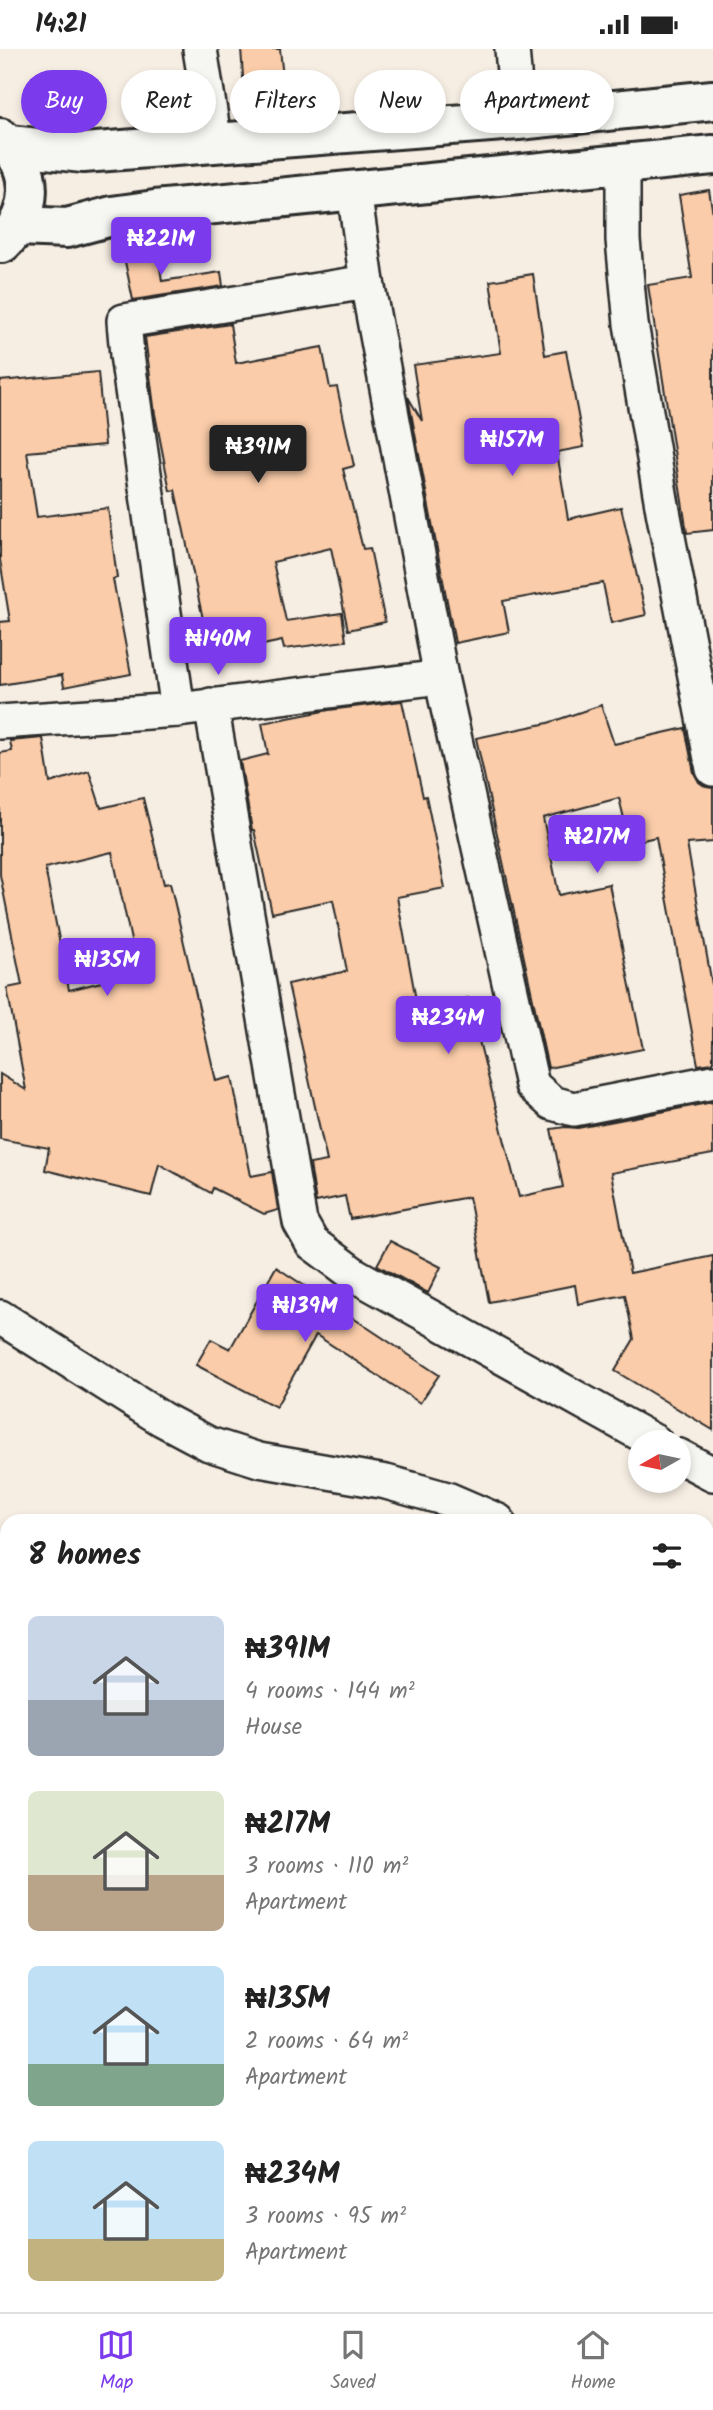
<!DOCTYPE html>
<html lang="en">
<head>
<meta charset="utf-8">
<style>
	:root { --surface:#fff; --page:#f2f2f2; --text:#222; --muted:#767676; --line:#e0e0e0; --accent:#7c3aed }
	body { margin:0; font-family:Kalam,sans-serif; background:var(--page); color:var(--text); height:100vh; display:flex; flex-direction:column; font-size:26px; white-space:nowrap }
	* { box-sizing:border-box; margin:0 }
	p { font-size:23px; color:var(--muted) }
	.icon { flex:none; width:38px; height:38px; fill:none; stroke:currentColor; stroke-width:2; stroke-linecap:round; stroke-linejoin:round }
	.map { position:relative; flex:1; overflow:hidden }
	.sheet { position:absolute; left:0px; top:1465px; width:714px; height:800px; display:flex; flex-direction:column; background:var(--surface); border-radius:21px 21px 0 0; box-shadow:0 4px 10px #0003 }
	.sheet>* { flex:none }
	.banner { position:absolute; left:21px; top:21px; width:672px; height:63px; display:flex; gap:14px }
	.needle { width:46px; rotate:261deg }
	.controls { position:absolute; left:628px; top:1381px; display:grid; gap:14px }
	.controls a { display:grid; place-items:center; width:63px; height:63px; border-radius:50%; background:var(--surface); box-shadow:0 4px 10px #0003; font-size:35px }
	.price { position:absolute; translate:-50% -60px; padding:0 16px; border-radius:7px; background:var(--accent); color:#fff; font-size:23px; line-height:46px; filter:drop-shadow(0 2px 4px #0008) }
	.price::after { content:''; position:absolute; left:50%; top:42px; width:21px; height:16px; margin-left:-10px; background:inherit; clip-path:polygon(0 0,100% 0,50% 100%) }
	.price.current { background:#222; color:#fff }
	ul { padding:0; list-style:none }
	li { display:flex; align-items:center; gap:21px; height:175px; padding:0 28px }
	li span { display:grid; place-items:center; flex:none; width:196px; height:140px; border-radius:10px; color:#555 }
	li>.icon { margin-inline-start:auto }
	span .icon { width:84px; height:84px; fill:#fffc; stroke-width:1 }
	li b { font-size:30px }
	h2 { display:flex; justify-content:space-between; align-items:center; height:84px; padding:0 28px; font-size:30px }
	.pill { padding:0 24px; border-radius:32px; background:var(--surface); box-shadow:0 4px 10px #0003; font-size:24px; line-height:63px }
	.pill.current { background:var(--accent); color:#fff }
	.status { display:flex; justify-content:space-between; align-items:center; height:49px; padding:0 35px; background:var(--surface); direction:ltr }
	.status svg { height:19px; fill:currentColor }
	.tabs { display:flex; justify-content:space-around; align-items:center; height:98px; border-top:2px solid var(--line); background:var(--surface); font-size:19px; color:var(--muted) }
	.tabs a { display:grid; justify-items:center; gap:4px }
	.tabs .current { color:var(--accent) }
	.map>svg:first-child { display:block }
	.building { fill:#facca9; stroke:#2b2b2b; stroke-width:2; fill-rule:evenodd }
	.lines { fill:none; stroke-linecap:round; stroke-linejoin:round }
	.street-casing { stroke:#2b2b2b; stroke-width:38 }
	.highway-casing { stroke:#2b2b2b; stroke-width:44 }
	.street { stroke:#f6f6f2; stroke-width:33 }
	.highway { stroke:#f6f6f2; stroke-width:38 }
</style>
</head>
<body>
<div class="status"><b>14:21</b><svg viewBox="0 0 49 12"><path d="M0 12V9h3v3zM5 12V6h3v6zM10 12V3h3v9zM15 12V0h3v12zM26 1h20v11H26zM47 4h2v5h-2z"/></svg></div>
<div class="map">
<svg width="713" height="2263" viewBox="0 0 713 2263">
	<rect width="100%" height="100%" fill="#f7eee3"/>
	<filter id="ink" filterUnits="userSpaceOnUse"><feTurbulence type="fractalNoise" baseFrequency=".0143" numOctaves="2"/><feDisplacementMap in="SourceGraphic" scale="14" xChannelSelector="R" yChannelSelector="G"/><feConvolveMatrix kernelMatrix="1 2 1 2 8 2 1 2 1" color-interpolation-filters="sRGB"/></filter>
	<g filter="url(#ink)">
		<g class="building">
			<path d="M241 0H280L284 38 244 41Z"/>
			<path d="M709 141 713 165V481L687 484 648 236 692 229 679 146Z"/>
			<path d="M157 199 162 232 221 223 223 237 133 251 123 203Z"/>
			<path d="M533 225 545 306 566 302 584 398 557 403 568 470 621 458 646 566 611 574 603 534 503 552 509 583 455 594 408 348 422 372 413 316 501 304 490 232Z"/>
			<path d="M230 275 236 314 322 298 330 339 337 338 354 417 343 420 363 500 370 499 385 573 348 581 331 499 273 513 286 572 342 564 346 592 284 600 282 592 211 607 175 441 170 442 155 365 145 288Z"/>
			<path d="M98 323 105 396 27 403 37 468 108 459 117 529 113 530 131 625 64 638 62 626 0 636V573L10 572 0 511V332Z"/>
			<path d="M402 652 423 748 426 747 445 839 397 848 418 962 468 949 519 1148 563 1138 551 1080 565 1078 578 1079 713 1053V1105L611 1124 630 1224 713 1207V1381L615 1322 634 1290 625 1246 578 1255 575 1236 489 1253 469 1148 350 1170 345 1147 316 1153 310 1115 327 1112 288 935 347 922 333 851 272 864 254 781H252L240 712 268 705 262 674 329 661Z"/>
			<path d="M601 656 614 695 685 679 694 724 699 733 706 738 713 739V793L687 795 713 941V1014L698 1016 656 788 630 794 619 749 543 769 559 846 609 835 643 1000 548 1019 476 689 548 674Z"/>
			<path d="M43 689 50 734 89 722 101 759 143 749 164 835 170 834 216 1032 232 1028 251 1127 272 1123 278 1161 264 1165 213 1139 211 1144 159 1115 151 1147 45 1121 49 1099 0 1090V1025L26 1041 7 939 22 936 0 826V704L12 702 10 692ZM112 803 138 924 69 941 45 819Z"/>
			<path d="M390 1192 441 1218 428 1244 377 1216Z"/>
			<path d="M276 1218 439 1326 420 1354 316 1286 276 1358 196 1316 211 1290 230 1300Z"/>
		</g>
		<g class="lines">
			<defs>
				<g id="street">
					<path d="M200 0 215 94"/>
					<path d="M512 0 518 71"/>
					<path d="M623 115V191L631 275 663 462 713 720"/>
					<path d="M354 142 367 233 441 628 532 1036 552 1054 574 1060 713 1033"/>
					<path d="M211 656 300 1173 312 1194 355 1226 655 1393"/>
					<path d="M178 661 127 306 124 272 367 233"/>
					<path d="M0 673 178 661 441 628"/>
					<path d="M0 1268 162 1370 209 1395 259 1411 386 1433 447 1450 498 1472"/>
					<path d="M679 1407 713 1425"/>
					<path d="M707 1583 713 1586"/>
					<path d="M707 1825 713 1815"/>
					<path d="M707 2137 713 2141"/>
					<path d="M453 2263 455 2258"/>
				</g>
				<g id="highway">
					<path d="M0 89C36 116 35 165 2 194"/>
					<path d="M10 96 83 104 518 71 713 51"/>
					<path d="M18 177 67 179 112 167 155 161 713 106"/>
				</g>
			</defs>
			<use href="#street" class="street-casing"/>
			<use href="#highway" class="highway-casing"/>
			<use href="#street" class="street"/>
			<use href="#highway" class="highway"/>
		</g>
	</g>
</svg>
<div class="controls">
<a><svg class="needle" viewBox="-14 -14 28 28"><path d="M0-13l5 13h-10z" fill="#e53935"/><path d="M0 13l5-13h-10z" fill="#767676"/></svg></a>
</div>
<b class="price" style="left:161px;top:228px">₦221M</b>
<b class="price" style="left:512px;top:429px">₦157M</b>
<b class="price current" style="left:258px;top:436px">₦391M</b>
<b class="price" style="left:218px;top:628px">₦140M</b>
<b class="price" style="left:597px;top:826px">₦217M</b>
<b class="price" style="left:107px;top:949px">₦135M</b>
<b class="price" style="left:448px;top:1007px">₦234M</b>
<b class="price" style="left:305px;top:1295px">₦139M</b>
<div class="banner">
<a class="pill current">Buy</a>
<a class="pill">Rent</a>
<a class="pill">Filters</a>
<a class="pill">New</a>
<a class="pill">Apartment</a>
</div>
<section class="sheet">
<h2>8 homes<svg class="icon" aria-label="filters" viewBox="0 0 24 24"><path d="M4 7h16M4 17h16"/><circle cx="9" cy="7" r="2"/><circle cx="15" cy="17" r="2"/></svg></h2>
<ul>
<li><span style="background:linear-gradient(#c9d6e8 60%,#9aa5b1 0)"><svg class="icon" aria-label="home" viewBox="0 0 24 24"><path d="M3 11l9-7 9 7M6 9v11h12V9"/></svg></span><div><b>₦391M</b><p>4 rooms · 144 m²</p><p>House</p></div></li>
<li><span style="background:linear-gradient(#dfe7d0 60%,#b9a48a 0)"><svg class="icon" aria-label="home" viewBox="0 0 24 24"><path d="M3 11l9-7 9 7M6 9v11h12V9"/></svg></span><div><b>₦217M</b><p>3 rooms · 110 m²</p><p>Apartment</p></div></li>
<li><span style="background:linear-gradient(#bfe0f5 70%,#7fa58c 0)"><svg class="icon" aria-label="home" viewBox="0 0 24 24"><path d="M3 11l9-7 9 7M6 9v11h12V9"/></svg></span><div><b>₦135M</b><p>2 rooms · 64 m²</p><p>Apartment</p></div></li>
<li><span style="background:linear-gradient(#bfe0f5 70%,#c2b280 0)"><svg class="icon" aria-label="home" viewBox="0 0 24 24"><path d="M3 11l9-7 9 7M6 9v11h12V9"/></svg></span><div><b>₦234M</b><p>3 rooms · 95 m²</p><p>Apartment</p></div></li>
</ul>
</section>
</div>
<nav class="tabs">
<a class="current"><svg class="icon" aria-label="map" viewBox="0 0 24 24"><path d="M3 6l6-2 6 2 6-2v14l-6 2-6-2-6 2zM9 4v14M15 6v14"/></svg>Map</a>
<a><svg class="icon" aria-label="saved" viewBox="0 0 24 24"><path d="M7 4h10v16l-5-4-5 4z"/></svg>Saved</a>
<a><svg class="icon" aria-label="home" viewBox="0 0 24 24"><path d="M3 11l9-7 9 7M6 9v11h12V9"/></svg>Home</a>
</nav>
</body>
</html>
